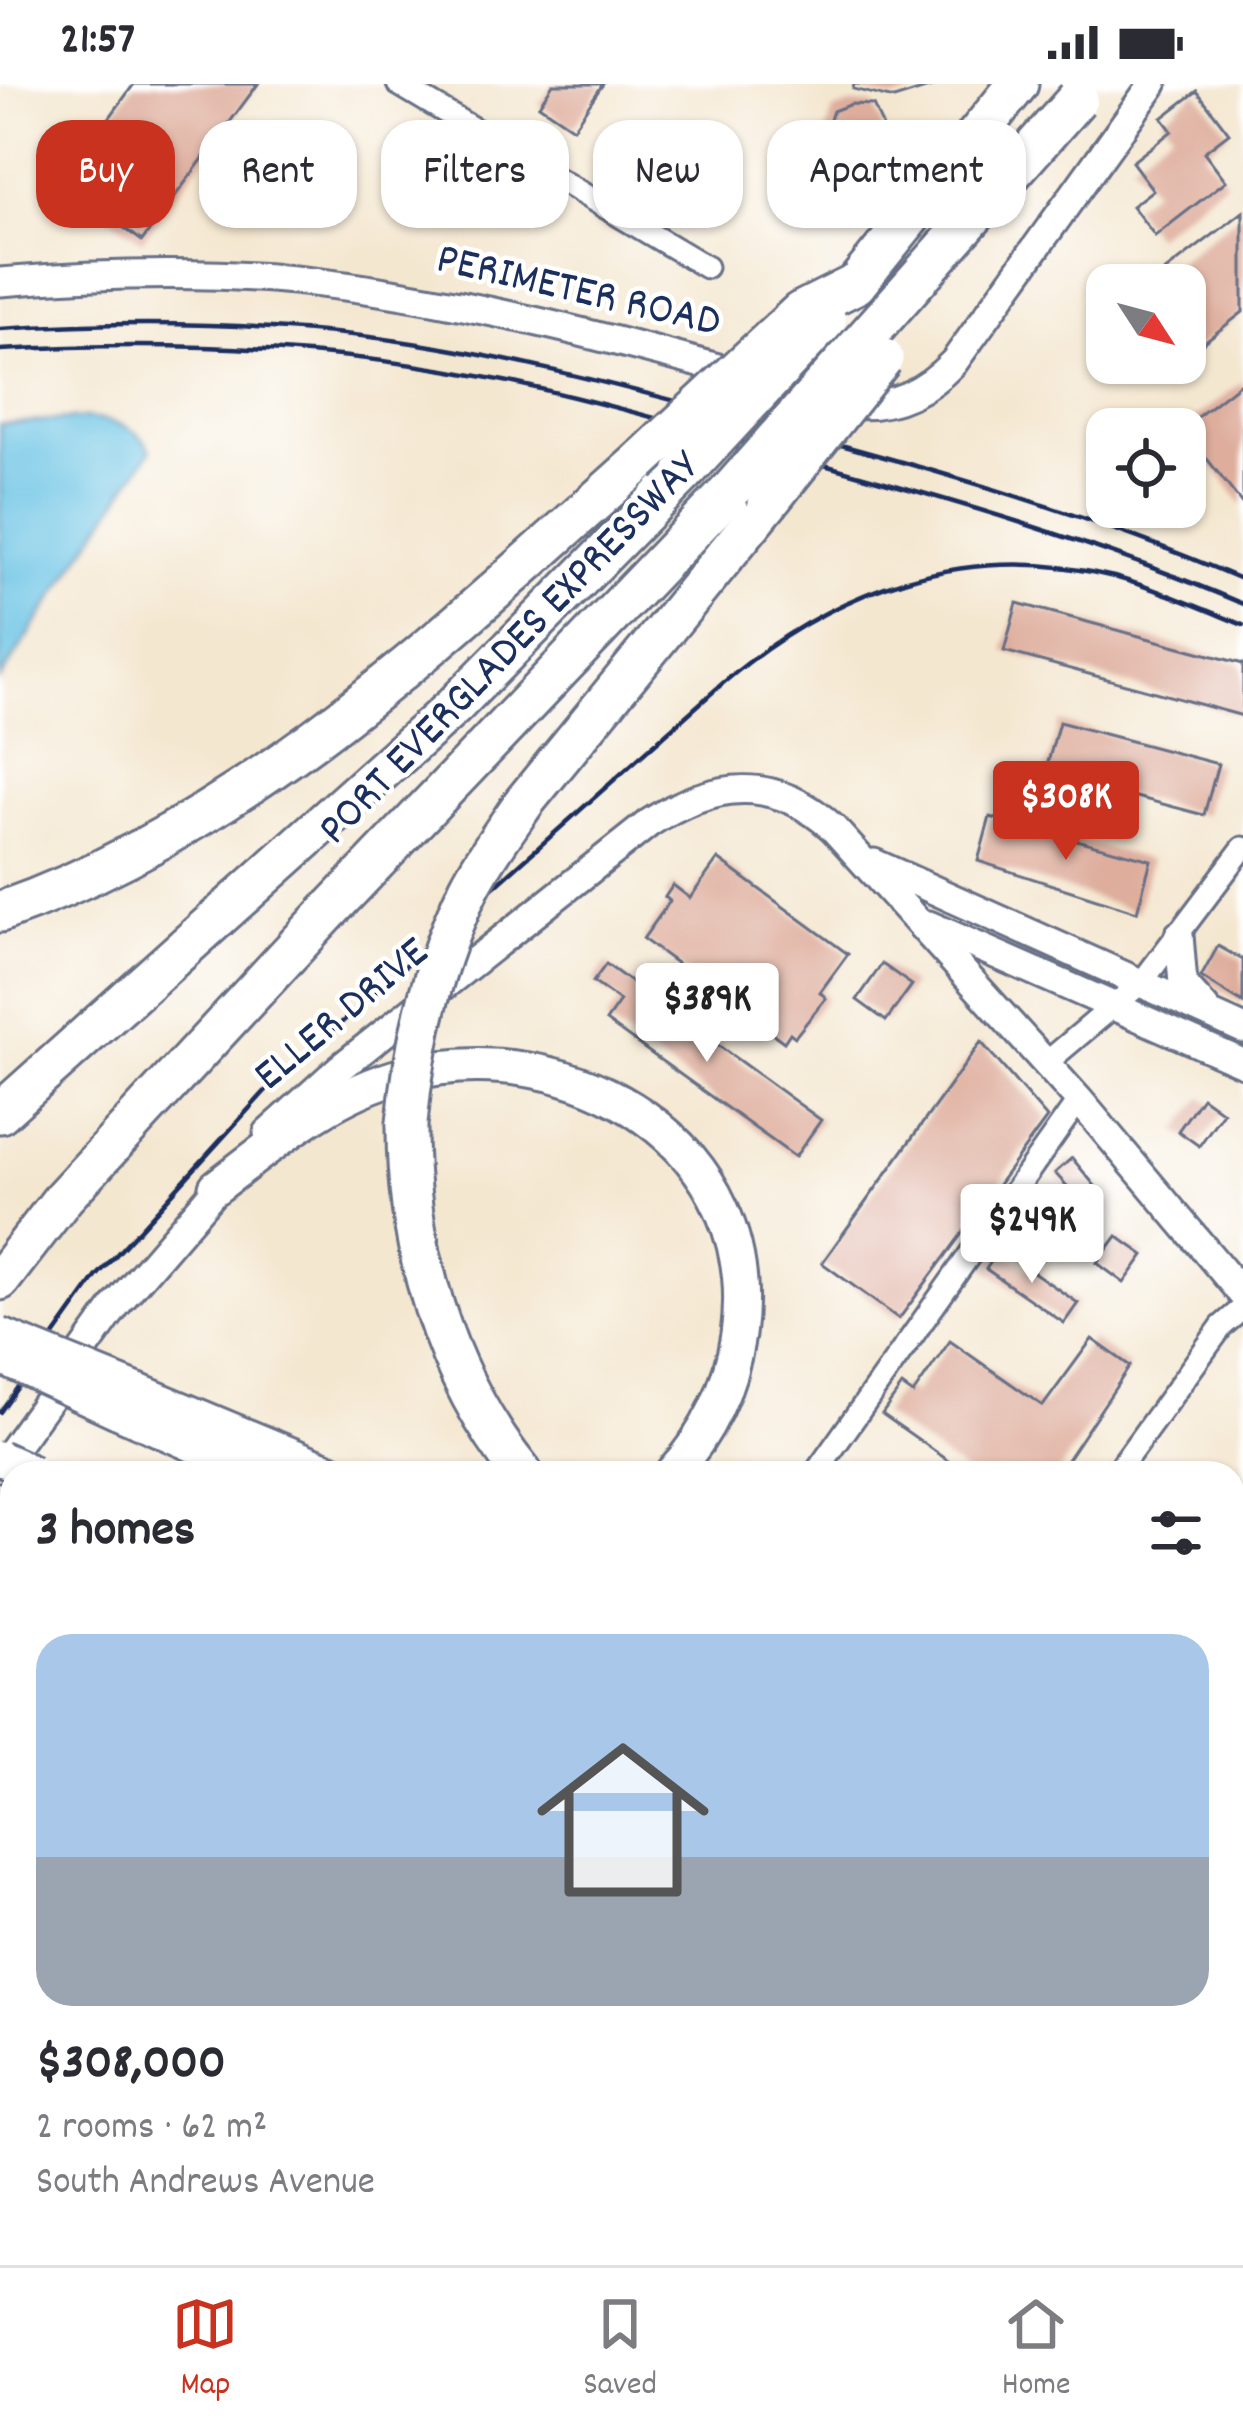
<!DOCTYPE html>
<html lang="en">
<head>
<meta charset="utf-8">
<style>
	:root { --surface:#fff; --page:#f2f2f3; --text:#2b2b33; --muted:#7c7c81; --line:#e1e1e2; --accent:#c8321e }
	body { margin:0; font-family:Dekko,sans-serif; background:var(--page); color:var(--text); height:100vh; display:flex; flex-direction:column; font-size:45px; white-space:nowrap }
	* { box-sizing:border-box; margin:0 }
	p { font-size:39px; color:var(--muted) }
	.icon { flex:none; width:66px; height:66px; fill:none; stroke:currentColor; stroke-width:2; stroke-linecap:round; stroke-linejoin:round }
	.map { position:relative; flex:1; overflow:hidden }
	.side { position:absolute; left:0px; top:1377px; width:1245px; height:804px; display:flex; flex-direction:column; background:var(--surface); border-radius:36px 36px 0 0; box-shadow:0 3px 9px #0004 }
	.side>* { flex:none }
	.top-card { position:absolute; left:36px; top:36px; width:1173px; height:108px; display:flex; gap:24px }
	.needle { width:78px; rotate:126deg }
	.fabs { position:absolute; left:1086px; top:180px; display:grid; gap:24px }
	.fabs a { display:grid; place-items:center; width:120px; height:120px; border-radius:24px; background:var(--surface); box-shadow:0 3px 9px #0004; font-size:60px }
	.price { position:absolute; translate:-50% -102px; padding:0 27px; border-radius:12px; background:#fff; color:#222; font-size:39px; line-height:78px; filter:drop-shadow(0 3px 6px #0008) }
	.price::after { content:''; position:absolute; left:50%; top:72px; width:36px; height:27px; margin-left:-18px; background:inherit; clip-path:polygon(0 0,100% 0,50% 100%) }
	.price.active { background:var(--accent); color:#fff }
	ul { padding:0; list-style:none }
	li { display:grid; align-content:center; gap:24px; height:636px; padding:0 36px }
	li span { display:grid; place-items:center; height:372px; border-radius:36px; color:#555 }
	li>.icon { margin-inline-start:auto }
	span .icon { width:216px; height:216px; fill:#fffc; stroke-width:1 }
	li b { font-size:51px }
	h2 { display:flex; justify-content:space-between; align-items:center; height:144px; padding:0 36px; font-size:51px }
	.tag { padding:0 42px; border-radius:36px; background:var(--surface); box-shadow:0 3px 9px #0004; font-size:42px; line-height:108px }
	.tag.active { background:var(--accent); color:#fff }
	.status { display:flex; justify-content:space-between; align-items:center; height:84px; padding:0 60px; background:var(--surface); direction:ltr }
	.status svg { height:33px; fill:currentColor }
	.tab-bar { display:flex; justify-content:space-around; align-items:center; height:168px; border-top:3px solid var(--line); background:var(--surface); font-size:33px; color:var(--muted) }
	.tab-bar a { display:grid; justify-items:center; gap:6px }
	.tab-bar .active { color:var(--accent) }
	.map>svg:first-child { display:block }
	.green { fill:#90d892; stroke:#568478; stroke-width:3 }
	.forest { fill:#74b87c; stroke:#48746d; stroke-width:3 }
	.water { fill:#65c1e3; stroke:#4078a0; stroke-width:3 }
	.building { fill:#dead9c }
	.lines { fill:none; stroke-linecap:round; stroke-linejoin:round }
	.minor-casing { stroke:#676f86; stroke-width:27 }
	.tertiary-casing { stroke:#676f86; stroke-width:33 }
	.primary-casing { stroke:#676f86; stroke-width:39 }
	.motorway-casing { stroke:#676f86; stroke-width:45 }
	.minor { stroke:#fff; stroke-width:21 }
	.tertiary { stroke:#fff; stroke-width:27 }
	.primary { stroke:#fff; stroke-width:33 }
	.motorway { stroke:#fff; stroke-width:39 }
	.rail { stroke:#1b2f5e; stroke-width:4.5 }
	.primary-bridge-casing { stroke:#676f86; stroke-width:39; stroke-linecap:butt }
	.motorway-bridge-casing { stroke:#676f86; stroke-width:45; stroke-linecap:butt }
	.primary-bridge { stroke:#fff; stroke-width:33 }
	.motorway-bridge { stroke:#fff; stroke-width:39 }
	.labels { text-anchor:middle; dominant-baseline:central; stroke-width:9; stroke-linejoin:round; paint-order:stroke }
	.street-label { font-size:45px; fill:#1b2f5e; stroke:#fff }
</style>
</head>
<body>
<div class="status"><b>21:57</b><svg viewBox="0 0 49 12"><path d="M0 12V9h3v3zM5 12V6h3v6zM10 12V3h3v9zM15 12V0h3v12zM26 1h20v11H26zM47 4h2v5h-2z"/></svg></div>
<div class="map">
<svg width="1243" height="2181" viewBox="0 0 1243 2181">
	<rect width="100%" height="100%" fill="#fff"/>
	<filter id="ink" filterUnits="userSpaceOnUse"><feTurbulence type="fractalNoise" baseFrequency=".00833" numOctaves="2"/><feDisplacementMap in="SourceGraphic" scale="24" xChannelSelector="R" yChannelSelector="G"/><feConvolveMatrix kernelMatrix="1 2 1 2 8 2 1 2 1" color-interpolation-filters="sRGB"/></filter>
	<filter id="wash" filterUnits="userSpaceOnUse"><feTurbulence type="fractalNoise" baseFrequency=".004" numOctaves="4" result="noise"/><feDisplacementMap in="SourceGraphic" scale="48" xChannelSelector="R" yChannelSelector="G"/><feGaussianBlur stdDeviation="2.7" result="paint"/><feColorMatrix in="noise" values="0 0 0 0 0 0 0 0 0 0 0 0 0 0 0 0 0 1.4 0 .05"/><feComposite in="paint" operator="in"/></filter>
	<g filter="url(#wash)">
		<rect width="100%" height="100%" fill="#f4e7d0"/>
		<path class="green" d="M0 2082 12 2090V2169H128L145 2181H0Z"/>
		<path class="forest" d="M1233 1954 1243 1959V2181H625L608 2169H1233Z"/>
		<path class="water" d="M87 334C114 338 136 340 151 366L0 595V340Z"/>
		<g id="blocks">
			<g class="building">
				<path d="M134 0H258L142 157 62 99Z"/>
				<path d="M553 0H603L573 44 539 21Z"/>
				<path d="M854 0H937L938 1 894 15 853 5Z"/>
				<path d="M1197 7 1229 49 1204 68 1226 97 1155 152 1132 122 1153 106 1132 78 1172 47 1162 34Z"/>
				<path d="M851 20 873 21 882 41 880 61 875 70 858 78 835 74 824 53 833 27Z"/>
				<path d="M808 80 828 83 836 103 834 122 812 138 787 129 779 112 789 87Z"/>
				<path d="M1243 128V228L1185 273V201H1147Z"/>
				<path d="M1243 297V421L1183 344Z"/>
				<path d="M1017 519 1243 580V632L1004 567Z"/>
				<path d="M1059 638 1218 680 1204 731 1045 689Z"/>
				<path d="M990 733 1151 776 1137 828 978 777Z"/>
				<path d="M718 775 848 870 820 908 826 914 795 953 790 949 784 958 643 855 670 817 665 813 673 801 690 814Z"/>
				<path d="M1218 862 1243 876V919L1201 893Z"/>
				<path d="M606 880 821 1036 795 1073 606 937 620 917 593 898Z"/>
				<path d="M882 880 912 901 886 937 857 916Z"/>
				<path d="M981 958 1047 1034 899 1235 822 1179Z"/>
				<path d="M1202 1013 1223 1028 1199 1062 1178 1047Z"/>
				<path d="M1072 1074 1096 1103 1080 1117 1055 1089Z"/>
				<path d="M1117 1152 1144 1171 1124 1199 1097 1179Z"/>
				<path d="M1000 1165 1078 1219 1064 1239 986 1185Z"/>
				<path d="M1092 1255 1130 1282 1058 1389H966L882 1330 902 1302 913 1310 950 1257 1043 1322Z"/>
			</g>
		</g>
	</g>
	<g filter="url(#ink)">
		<use href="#blocks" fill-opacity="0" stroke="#676f86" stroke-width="3"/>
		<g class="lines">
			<defs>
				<g id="minor">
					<path d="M398 0 706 183"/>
					<path d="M1046 979 1142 898 1243 764"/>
					<path d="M819 1384 1079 1016"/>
					<path d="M1116 1389 1222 1242 1243 1224"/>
					<path d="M1239 1667 1243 1662"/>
				</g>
				<g id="tertiary">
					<path d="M0 198C97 190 196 187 294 196 483 215 666 270 849 320 892 325 925 308 954 278L1153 0"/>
					<path d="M874 779 1243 945"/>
					<path d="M929 841 1243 979"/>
					<path d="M1179 851 1183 900 1205 924"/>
					<path d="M268 1049 340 984 649 739C713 697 774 690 833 744L1079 1016 1243 1211"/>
					<path d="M0 1383 117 1220 229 1090"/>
				</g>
				<g id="primary">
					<path d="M216 1103C274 1059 331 1010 403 991 574 947 765 1061 738 1251 730 1304 708 1350 672 1389"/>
					<path d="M138 1307 335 1389"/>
					<path d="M117 1327 257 1389"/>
					<path d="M1233 1823 1243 1827"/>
					<path d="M1233 1922 1243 1926"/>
				</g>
				<g id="motorway">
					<path d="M856 200 1018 0"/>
					<path d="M525 717 768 419"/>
					<path d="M0 828C250 740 444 552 638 379"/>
					<path d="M0 1029 454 622 684 389"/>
					<path d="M407 1039C406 1163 443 1291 522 1389"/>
					<path d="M0 1196 64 1113 326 830 731 406"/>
				</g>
			</defs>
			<use href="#minor" class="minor-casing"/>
			<use href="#tertiary" class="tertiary-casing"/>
			<use href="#primary" class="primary-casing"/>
			<use href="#motorway" class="motorway-casing"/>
			<use href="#minor" class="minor"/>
			<use href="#tertiary" class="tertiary"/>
			<use href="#primary" class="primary"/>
			<use href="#motorway" class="motorway"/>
			<g class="rail">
				<path d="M0 245C121 237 241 238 362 252 504 269 641 308 778 344 936 386 1093 431 1243 496"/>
				<path d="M0 266C173 256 345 263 514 299 609 320 702 347 795 373 948 415 1098 458 1243 520"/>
				<path d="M0 1328 96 1193 268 1004 723 599C835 504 967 456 1114 493 1158 505 1201 524 1243 541"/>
			</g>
			<defs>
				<g id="primary-bridge">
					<path d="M0 1251 138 1307"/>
					<path d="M9 1277 117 1327"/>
					<path d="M0 1374 33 1389"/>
				</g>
				<g id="motorway-bridge">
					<path d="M638 379 800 228 856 200"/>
					<path d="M684 389 826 236"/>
					<path d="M731 406 1077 15"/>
					<path d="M768 419 883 274"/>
					<path d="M407 1039C414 958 434 877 469 804 484 774 506 745 525 717"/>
				</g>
			</defs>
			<use href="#primary-bridge" class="primary-bridge-casing"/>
			<use href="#motorway-bridge" class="motorway-bridge-casing"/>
			<use href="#primary-bridge" class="primary-bridge"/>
			<use href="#motorway-bridge" class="motorway-bridge"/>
		</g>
	</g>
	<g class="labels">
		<g class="street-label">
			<text transform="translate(578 209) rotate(13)">PERIMETER ROAD</text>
			<text transform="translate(511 566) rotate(-46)">PORT EVERGLADES EXPRESSWAY</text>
			<text transform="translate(343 932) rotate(-40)">ELLER DRIVE</text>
		</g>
	</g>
</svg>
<div class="fabs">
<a><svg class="needle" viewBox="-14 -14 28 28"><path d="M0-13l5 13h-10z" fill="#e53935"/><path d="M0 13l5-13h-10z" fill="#7c7c81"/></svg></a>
<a><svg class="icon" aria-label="locate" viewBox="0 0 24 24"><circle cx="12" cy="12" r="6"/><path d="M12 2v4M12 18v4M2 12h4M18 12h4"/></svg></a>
</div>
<b class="price active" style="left:1066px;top:779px">$308K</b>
<b class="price" style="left:707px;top:981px">$389K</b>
<b class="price" style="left:1032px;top:1202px">$249K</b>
<div class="top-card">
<a class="tag active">Buy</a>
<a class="tag">Rent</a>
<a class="tag">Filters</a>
<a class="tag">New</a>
<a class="tag">Apartment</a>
</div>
<section class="side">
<h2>3 homes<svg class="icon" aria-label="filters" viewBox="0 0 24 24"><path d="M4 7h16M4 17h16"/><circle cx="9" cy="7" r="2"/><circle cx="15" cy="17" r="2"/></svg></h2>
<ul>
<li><span style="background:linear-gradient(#a9c7e8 60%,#9aa5b1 0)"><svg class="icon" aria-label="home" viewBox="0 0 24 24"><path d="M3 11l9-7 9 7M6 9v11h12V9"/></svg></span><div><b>$308,000</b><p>2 rooms · 62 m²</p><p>South Andrews Avenue</p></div></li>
</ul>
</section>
</div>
<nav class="tab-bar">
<a class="active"><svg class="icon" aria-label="map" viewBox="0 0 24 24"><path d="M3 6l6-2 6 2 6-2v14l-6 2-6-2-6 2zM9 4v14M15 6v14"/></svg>Map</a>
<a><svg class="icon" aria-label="saved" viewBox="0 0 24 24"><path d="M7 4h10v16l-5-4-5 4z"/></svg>Saved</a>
<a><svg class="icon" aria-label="home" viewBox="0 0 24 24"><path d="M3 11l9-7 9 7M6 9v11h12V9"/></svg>Home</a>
</nav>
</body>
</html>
